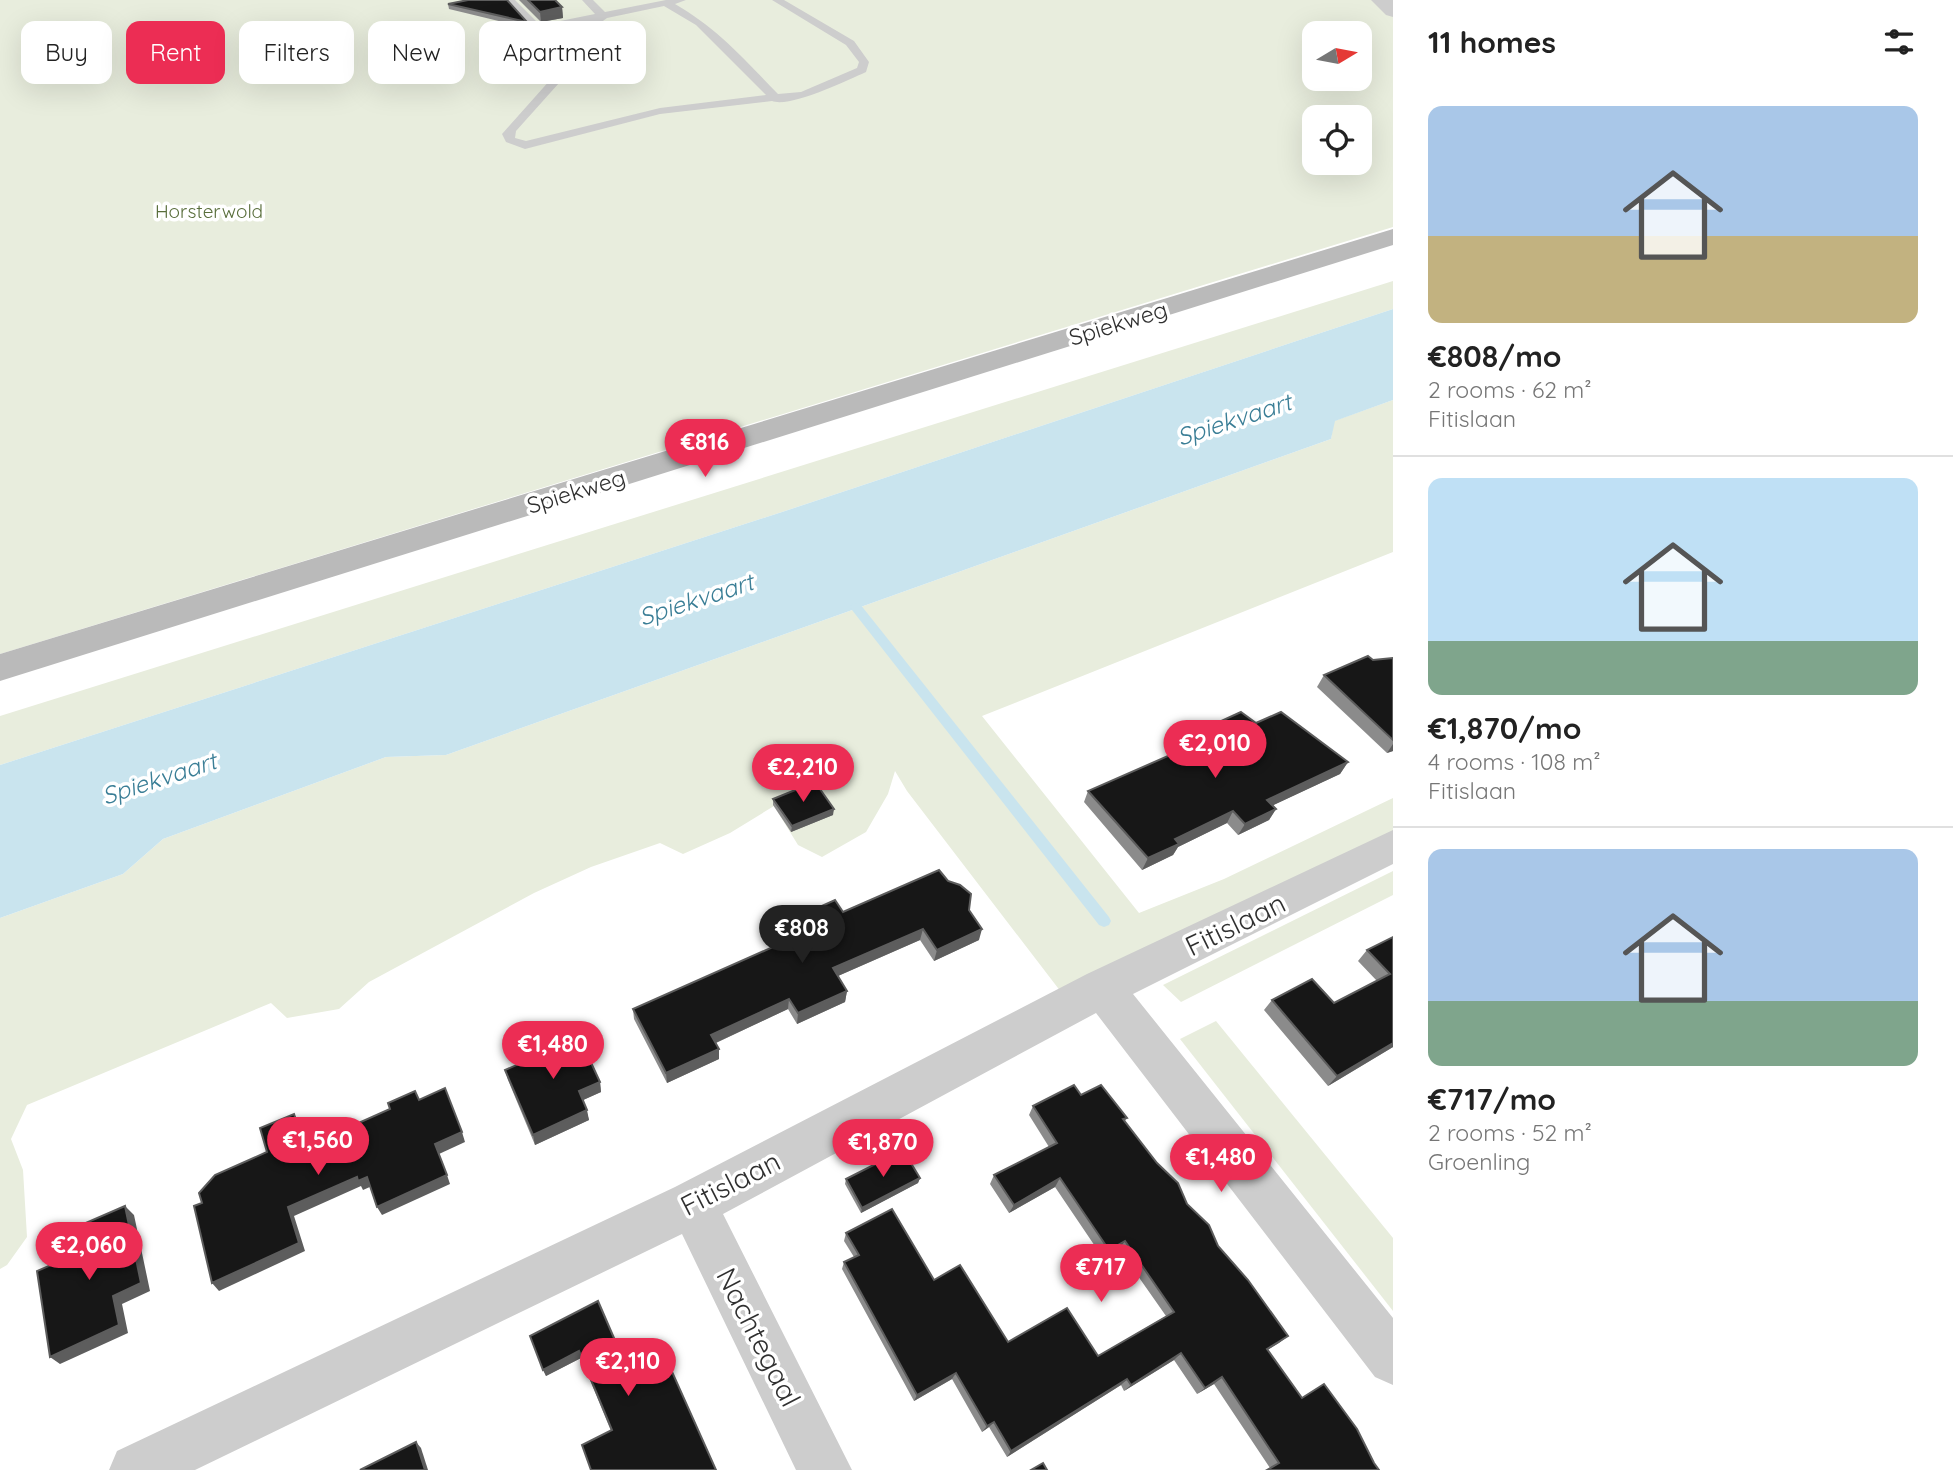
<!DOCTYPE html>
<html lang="en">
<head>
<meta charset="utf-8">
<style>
	:root { --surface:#fff; --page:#f2f2f2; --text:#222; --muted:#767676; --line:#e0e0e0; --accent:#ec2d54 }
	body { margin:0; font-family:Quicksand,sans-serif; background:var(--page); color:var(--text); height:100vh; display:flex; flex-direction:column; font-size:26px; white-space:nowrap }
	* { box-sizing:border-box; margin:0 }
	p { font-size:23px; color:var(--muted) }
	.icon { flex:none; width:38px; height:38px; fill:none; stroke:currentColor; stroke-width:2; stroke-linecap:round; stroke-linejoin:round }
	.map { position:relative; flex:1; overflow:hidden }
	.sheet { display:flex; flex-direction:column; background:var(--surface); width:560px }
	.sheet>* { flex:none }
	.top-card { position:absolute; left:21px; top:21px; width:665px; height:63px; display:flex; gap:14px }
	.needle { width:46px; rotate:80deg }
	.tools { position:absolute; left:1302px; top:21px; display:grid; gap:14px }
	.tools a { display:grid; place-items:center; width:70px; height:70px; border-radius:14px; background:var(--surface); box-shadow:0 7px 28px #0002; font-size:35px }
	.price { position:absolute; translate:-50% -60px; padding:0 16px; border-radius:24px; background:var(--accent); color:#fff; font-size:23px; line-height:46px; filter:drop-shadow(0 2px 4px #0008) }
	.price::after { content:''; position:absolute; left:50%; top:42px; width:21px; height:16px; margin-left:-10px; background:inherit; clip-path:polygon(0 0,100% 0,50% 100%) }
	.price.selected { background:#222; color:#fff }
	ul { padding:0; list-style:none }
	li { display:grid; align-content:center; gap:14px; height:371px; padding:0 35px }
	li+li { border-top:2px solid var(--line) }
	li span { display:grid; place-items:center; height:217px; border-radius:14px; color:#555 }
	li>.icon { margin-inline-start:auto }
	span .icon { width:126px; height:126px; fill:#fffc; stroke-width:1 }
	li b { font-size:30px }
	h2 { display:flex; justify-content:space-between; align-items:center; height:84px; padding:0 35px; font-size:30px }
	.tag { padding:0 24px; border-radius:14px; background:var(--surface); box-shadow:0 7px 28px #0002; font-size:24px; line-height:63px }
	.tag.selected { background:var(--accent); color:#fff }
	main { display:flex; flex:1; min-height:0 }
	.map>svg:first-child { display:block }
	.green { fill:#e8eddd; fill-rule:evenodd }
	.water { fill:#c9e4ee }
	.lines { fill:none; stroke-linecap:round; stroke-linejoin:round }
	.stream { fill:#c9e4ee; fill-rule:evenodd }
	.service { fill:#cdcdcd; fill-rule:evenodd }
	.minor { fill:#cdcdcd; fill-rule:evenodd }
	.tertiary { fill:#cdcdcd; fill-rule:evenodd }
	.secondary { fill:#bababa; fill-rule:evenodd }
	.wall { fill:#8b8b8b }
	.shaded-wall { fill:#5d5d5d }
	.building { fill:#171717; stroke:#5d5d5d; stroke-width:2 }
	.labels { text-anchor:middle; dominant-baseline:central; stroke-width:7; stroke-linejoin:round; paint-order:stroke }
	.far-park-label { font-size:19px; fill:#596e3b; stroke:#fff }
	.street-label { font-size:23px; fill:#303030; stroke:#fff }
	.water-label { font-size:24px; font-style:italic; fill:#3a7e96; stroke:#fff }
	.near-street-label { font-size:28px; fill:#303030; stroke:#fff }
</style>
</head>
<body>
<main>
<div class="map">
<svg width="1393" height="1470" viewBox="0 0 1393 1470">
	<rect width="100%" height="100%" fill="#fff"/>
	<g class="green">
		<path d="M0 0H1393V227L0 654ZM1314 33H1360V79H1314ZM1314 117H1360V163H1314Z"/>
		<path d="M1393 281V309L782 512 0 765V716Z"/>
		<path d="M1393 400V552L982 716 1139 913 1224 879 1393 798V831L1061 992 907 791 895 771 888 794 866 832 822 857 798 845 774 806 730 833 683 854 660 843 591 867 534 893 369 982 339 1009 287 1018 271 1003 27 1105 11 1139 23 1170 27 1237 7 1265 0 1269V918L123 874 163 839 386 757 446 755 1331 439 1334 421Z"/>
		<path d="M1393 871V895L1181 1002 1163 985Z"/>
		<path d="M1216 1021 1393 1238V1311L1180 1039Z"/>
	</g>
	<path class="water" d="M1393 309V400L1335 421 1331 439 446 755 386 757 163 839 123 874 0 918V765L782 512Z"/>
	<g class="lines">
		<path class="stream" d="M856 603 860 604 1109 917 1111 921 1109 925 1104 927 1099 925 852 610 850 607 852 604Z"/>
		<path class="service" d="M504 0H515L540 25 595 14 582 0H593L605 12 666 0H686L675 4C717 28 744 59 778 94L801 92 857 68 859 62 846 45 772 0H784L854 41 869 62 866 72C846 81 790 108 772 101L660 114 525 149 506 142 502 134 551 79 563 61ZM664 6 696 25 766 95 660 108 526 141 515 138 516 131 559 83 596 26 607 18ZM588 22 568 53 545 30 589 22Z"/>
		<path class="minor" d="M1393 830V864L1133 994 1393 1318V1385L1375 1377 1096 1013 723 1214 852 1470H796L682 1234 195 1470H109L117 1451 675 1187 1087 974Z"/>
		<path class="tertiary" d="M1371 0H1393V17L1386 15Z"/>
		<path class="secondary" d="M1393 229V245L0 681V654Z"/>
	</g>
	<g class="wall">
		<path d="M519 0H555L562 7 563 18 541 22Z"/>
		<path d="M448 4 527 22V28L449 9Z"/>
		<path d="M1393 658V751L1387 753 1317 687 1324 675 1373 660Z"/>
		<path d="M1256 723 1348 762 1340 774 1273 805 1276 809 1269 820 1238 835 1227 823 1178 847 1173 855 1142 870 1084 802 1088 791 1204 740 1202 739 1208 727Z"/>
		<path d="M773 799 833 815 791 832 773 805Z"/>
		<path d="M969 910 979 940 934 961 920 940 838 976 847 991 845 1002 797 1024 788 1009 716 1043 719 1049V1059L667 1083 634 1019 633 1009 785 942 781 934 782 924 843 912Z"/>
		<path d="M1393 937V1047L1328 1086 1264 1010 1272 1000 1334 1003 1377 981 1358 961 1367 950Z"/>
		<path d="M529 1048 600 1082 601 1092 583 1100 589 1120 535 1145 508 1080 505 1070 531 1059Z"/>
		<path d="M1033 1106 1127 1118 1125 1121 1218 1246 1288 1336 1267 1350 1302 1398 1357 1429 1270 1468 1214 1384 1197 1394 1174 1360 1124 1391 1121 1385 1007 1457 989 1427 982 1432 952 1379 914 1401 842 1269 844 1262 854 1257 844 1241 846 1233 934 1280 1008 1342 1098 1356 1166 1316 1119 1249 1103 1258 1055 1187 1009 1213 990 1184 994 1175 1049 1147 1029 1115Z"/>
		<path d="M920 1178 918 1183 861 1213 845 1184 846 1179Z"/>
		<path d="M530 1336 620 1352 639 1341 611 1431 581 1358 546 1376Z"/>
	</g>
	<g class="shaded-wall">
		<path d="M562 7 563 18 541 22 540 12Z"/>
		<path d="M1393 744V751L1387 753Z"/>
		<path d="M1348 762 1340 774 1261 811 1267 800Z"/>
		<path d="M834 809 833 815 791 832 792 826Z"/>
		<path d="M1276 809 1269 820 1238 835 1245 824Z"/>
		<path d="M1233 811 1227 823 1178 847 1173 855 1142 870 1148 858 1175 839Z"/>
		<path d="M923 929 920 940 831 979 833 968Z"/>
		<path d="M982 929 979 940 934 961 937 950Z"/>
		<path d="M847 991 845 1002 797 1024 798 1013Z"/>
		<path d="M789 999 788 1009 711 1045V1035Z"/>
		<path d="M1393 1043V1047L1328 1086 1337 1076Z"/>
		<path d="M719 1049V1059L667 1083 666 1073Z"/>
		<path d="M600 1082 601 1092 581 1101 579 1091Z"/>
		<path d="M587 1110 589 1120 535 1145 533 1135Z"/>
		<path d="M294 1114 300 1124 310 1156 305 1147Z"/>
		<path d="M462 1132 465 1142 439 1154 435 1144Z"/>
		<path d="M447 1175 450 1184 382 1215 377 1207Z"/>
		<path d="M357 1177H367L372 1186 363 1190 361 1186 294 1216 305 1251 219 1291 212 1283 288 1207Z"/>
		<path d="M920 1178 918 1183 861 1213 862 1208Z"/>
		<path d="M1060 1178 1055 1187 1009 1213 1014 1205Z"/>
		<path d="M125 1206 134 1215 150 1291 122 1304 128 1333 60 1364 50 1357Z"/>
		<path d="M1125 1241 1119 1249 1103 1258 1109 1250Z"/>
		<path d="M1288 1336 1279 1343 1258 1356 1267 1349Z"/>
		<path d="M579 1351 581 1358 546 1376 543 1370Z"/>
		<path d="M1181 1353 1174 1360 1124 1391 1131 1385Z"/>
		<path d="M956 1373 952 1379 914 1401 917 1395Z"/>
		<path d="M1222 1377 1214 1384 1197 1394 1205 1388Z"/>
		<path d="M1127 1379 1121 1385 1007 1457 1011 1451Z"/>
		<path d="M994 1422 989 1427 982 1432 987 1426Z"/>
		<path d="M416 1442 421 1448 428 1470H425Z"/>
	</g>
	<g class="building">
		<path d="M468 0H507L527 22 448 4Z"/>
		<path d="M528 0H555L562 7 540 12Z"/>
		<path d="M1368 656 1373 660 1393 658V740L1324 675Z"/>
		<path d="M1241 712 1256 723 1281 712 1348 762 1267 800 1276 809 1245 824 1233 811 1175 839 1179 844 1148 858 1088 791 1216 735 1208 727Z"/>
		<path d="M815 782 834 809 792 826 773 799Z"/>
		<path d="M939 870 948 881 960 885 971 894 969 910 982 929 937 950 923 929 833 968 847 991 798 1013 789 999 711 1035 719 1049 666 1073 633 1009 791 939 782 924 835 900 843 912Z"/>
		<path d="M1393 937V1043L1337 1076 1272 1000 1312 979 1334 1003 1390 974 1367 950Z"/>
		<path d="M575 1028 600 1082 579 1091 587 1110 533 1135 505 1070 533 1058 529 1048Z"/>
		<path d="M1074 1085 1081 1095 1101 1085 1127 1118 1123 1119 1157 1163 1178 1183 1187 1204 1209 1225 1218 1246 1248 1280 1288 1336 1267 1349 1302 1398 1324 1384 1357 1429 1374 1463 1379 1470H1267L1279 1463 1222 1377 1205 1388 1181 1353 1131 1385 1127 1379 1011 1451 994 1422 987 1426 956 1373 917 1395 844 1262 859 1255 846 1233 892 1209 934 1280 960 1265 1008 1342 1067 1308 1098 1356 1174 1312 1125 1241 1109 1250 1060 1178 1014 1205 994 1175 1057 1143 1033 1106Z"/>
		<path d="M445 1088 462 1132 435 1144 447 1175 377 1207 367 1177 358 1181 357 1177 288 1207 299 1243 212 1283 194 1206 202 1203 199 1193 215 1175 267 1152 260 1128 294 1114 305 1147 390 1109 388 1103 415 1091 419 1100Z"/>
		<path d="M903 1150 920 1178 862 1208 846 1179Z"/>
		<path d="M125 1206 141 1283 113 1296 119 1325 50 1357 37 1271 79 1253 74 1228Z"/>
		<path d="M598 1301 620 1352 639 1341 651 1363 665 1356 716 1470H591L582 1445 612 1430 579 1351 543 1370 530 1336Z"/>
		<path d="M416 1442 425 1470H360Z"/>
		<path d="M1043 1463 1047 1470H1031Z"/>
	</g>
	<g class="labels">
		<g class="far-park-label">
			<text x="209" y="211">Horsterwold</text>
		</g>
		<g class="street-label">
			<text transform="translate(1118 323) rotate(-17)">Spiekweg</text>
			<text transform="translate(576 491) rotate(-17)">Spiekweg</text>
		</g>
		<g class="water-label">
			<text transform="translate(1234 419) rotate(-18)">Spiekvaart</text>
			<text transform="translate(696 599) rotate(-18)">Spiekvaart</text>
			<text transform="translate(159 778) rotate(-18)">Spiekvaart</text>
		</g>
		<g class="near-street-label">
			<text transform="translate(1235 924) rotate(-26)">Fitislaan</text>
			<text transform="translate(730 1183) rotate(-27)">Fitislaan</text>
			<text transform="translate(759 1337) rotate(63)">Nachtegaal</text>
		</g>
	</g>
</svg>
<div class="tools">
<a><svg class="needle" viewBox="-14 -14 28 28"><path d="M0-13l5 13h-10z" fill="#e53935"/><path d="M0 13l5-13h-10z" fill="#767676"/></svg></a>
<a><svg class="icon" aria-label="locate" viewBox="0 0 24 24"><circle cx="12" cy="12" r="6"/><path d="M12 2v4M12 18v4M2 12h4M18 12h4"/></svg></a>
</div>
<b class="price" style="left:705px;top:479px">€816</b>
<b class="price" style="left:1215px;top:780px">€2,010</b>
<b class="price" style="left:803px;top:804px">€2,210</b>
<b class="price selected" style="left:802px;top:965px">€808</b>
<b class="price" style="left:553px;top:1081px">€1,480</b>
<b class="price" style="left:318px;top:1177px">€1,560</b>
<b class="price" style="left:883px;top:1179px">€1,870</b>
<b class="price" style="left:1221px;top:1194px">€1,480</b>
<b class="price" style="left:89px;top:1282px">€2,060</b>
<b class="price" style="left:1101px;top:1304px">€717</b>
<b class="price" style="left:628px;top:1398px">€2,110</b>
<div class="top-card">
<a class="tag">Buy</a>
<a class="tag selected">Rent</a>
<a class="tag">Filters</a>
<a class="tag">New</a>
<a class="tag">Apartment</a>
</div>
</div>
<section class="sheet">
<h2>11 homes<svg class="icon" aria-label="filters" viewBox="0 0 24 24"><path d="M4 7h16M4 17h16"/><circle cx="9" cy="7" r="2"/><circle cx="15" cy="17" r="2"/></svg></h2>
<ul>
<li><span style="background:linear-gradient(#a9c7e8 60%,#c2b280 0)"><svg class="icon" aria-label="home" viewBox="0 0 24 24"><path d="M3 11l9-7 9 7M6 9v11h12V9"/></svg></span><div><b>€808/mo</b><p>2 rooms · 62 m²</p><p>Fitislaan</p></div></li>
<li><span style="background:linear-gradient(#bfe0f5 75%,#7fa58c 0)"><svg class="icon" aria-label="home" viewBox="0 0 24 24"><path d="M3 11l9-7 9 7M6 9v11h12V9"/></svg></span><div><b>€1,870/mo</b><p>4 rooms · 108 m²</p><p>Fitislaan</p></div></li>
<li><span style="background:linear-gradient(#a9c7e8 70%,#7fa58c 0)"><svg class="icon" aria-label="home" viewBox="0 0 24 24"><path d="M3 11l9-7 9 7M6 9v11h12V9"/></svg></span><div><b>€717/mo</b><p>2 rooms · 52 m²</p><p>Groenling</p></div></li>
</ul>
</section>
</main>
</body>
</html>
